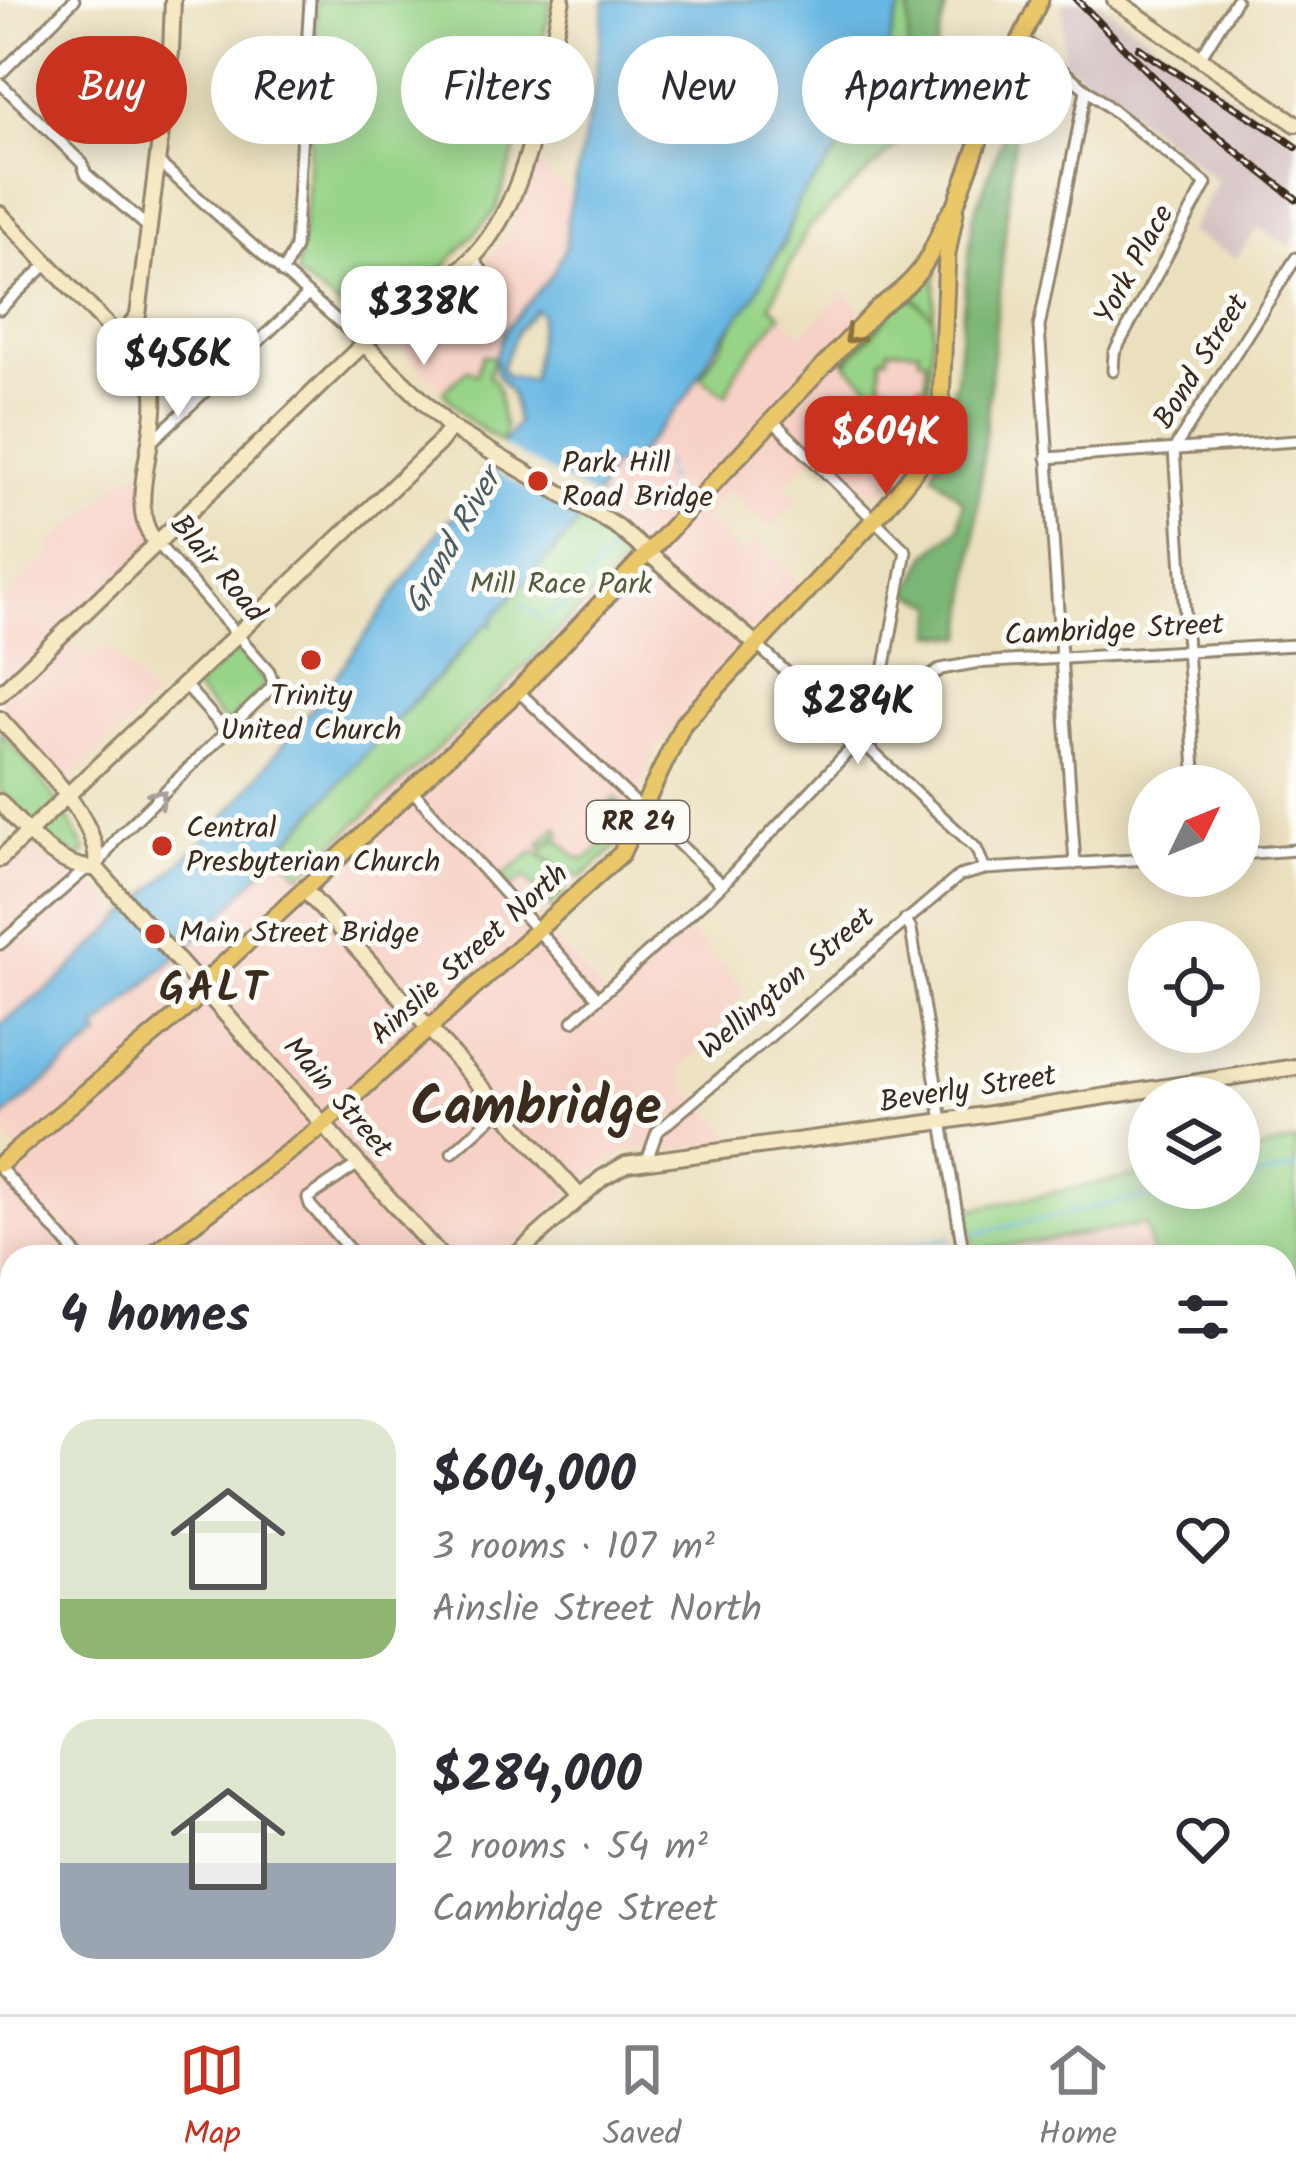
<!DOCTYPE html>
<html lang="en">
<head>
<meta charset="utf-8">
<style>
	:root { --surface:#fff; --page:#f2f2f3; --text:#2b2b33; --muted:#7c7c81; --line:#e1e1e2; --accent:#c8321e }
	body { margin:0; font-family:Kalam,sans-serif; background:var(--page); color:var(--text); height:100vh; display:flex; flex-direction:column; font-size:45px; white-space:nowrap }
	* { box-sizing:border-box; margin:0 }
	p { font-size:39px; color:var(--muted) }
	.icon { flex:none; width:66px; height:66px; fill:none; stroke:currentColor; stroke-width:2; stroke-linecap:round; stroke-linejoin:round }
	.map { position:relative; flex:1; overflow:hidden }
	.sheet { position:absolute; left:0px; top:1245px; width:1296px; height:771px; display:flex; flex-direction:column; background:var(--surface); border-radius:36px 36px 0 0; box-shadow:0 6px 30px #0003 }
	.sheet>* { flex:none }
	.banner { position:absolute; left:36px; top:36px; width:1224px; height:108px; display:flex; gap:24px }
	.needle { width:78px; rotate:47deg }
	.tools { position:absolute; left:1128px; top:765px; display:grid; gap:24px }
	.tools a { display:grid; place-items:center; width:132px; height:132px; border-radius:50%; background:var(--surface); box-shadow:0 6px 30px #0003; font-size:60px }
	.price { position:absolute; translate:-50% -102px; padding:0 27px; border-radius:24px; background:#fff; color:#222; font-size:39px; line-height:78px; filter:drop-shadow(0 3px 6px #0008) }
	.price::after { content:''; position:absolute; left:50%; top:72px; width:36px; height:27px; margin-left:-18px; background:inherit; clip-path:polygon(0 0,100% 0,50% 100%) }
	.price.current { background:var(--accent); color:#fff }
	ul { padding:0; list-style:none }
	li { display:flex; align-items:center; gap:36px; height:300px; padding:0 60px }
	li span { display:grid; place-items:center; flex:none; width:336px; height:240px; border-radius:36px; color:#555 }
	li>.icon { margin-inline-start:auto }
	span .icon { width:144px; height:144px; fill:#fffc; stroke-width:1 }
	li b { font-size:51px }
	h2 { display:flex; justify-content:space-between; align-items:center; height:144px; padding:0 60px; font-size:51px }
	.chip { padding:0 42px; border-radius:54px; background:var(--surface); box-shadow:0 6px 30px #0003; font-size:42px; line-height:108px }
	.chip.current { background:var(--accent); color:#fff }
	.tabs { display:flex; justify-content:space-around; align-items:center; height:168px; border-top:3px solid var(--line); background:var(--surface); font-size:33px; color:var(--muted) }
	.tabs a { display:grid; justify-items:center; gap:6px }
	.tabs .current { color:var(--accent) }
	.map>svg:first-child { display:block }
	.built { fill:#f7d1c6 }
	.industrial { fill:#d2bfbf }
	.green { fill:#98d488; stroke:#6a7f53; stroke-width:3 }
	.forest { fill:#7ab674; stroke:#5a7049; stroke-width:3 }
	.water { fill:#69b8e3; stroke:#527180; stroke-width:3; fill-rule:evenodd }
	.pier { fill:#ebe0be }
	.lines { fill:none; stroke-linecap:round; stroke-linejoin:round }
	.stream { stroke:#69b8e3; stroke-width:3 }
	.street-casing { stroke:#93856e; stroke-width:15 }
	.secondary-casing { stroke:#93856e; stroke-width:20 }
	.primary-casing { stroke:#93856e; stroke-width:21 }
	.street { stroke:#fff; stroke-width:9 }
	.secondary { stroke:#f7e9c3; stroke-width:14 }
	.primary { stroke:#eac769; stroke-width:15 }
	.rail-casing { stroke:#3b2a1e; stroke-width:8 }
	.rail { stroke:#fdfcf7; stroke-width:3; stroke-dasharray:9; stroke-linecap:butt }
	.oneway { stroke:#8a7140 }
	.oneway2 { stroke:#a79f9a }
	.poi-dot { fill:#c8321e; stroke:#fdfcf7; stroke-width:4.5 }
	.labels { text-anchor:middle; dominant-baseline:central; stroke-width:10; stroke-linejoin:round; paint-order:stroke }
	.shield { fill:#fdfcf7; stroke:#75695f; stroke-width:3 }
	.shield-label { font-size:27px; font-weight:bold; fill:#3b2a1e }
	.street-label { font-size:30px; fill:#3b2a1e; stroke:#fdfcf7 }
	.poi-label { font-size:30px; fill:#3b2a1e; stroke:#fdfcf7; text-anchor:start }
	.park-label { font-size:30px; fill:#575d3e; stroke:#fdfcf7 }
	.water-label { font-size:33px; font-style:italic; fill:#4b5c63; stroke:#fdfcf7 }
	.district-label { font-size:42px; font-weight:bold; letter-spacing:3px; fill:#3b2a1e; stroke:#fdfcf7 }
	.town-label { font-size:54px; font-weight:bold; fill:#3b2a1e; stroke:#fdfcf7 }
</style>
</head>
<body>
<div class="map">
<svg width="1296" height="2014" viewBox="0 0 1296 2014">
	<rect width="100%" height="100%" fill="#fdfcf7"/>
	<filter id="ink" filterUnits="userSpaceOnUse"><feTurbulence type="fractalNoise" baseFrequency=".00833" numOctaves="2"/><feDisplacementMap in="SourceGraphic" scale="24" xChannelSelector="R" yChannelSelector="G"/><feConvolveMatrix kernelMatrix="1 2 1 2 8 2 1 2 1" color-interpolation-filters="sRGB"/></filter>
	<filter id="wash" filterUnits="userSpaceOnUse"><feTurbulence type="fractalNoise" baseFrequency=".004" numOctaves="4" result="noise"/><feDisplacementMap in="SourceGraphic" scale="48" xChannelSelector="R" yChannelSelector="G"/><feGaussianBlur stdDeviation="2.7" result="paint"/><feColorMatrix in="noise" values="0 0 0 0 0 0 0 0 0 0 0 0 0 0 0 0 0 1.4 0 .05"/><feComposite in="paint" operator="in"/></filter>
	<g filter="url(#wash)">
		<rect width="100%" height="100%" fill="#ebe0be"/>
		<g class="built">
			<path d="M537 165 574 196 561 260 506 330 495 357 483 355 476 376 467 369 443 392 397 344 399 325 458 289 504 242Z"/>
			<path d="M843 292 880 327 891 315 888 310 931 317 927 414 919 442 900 472 880 492 868 491 822 450 785 485 798 499 770 529 729 489 702 516 741 554 755 539 802 584 722 668 656 749 625 831 537 919 609 999 690 932 747 992 680 1070 688 1091 741 1143 663 1150 629 1148 581 1183 523 1237 539 1257H12V1413L0 1400V1182L25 1160 11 1143 0 1116 100 1035 95 1030 226 911 280 853 302 874 510 682 626 559 587 523 611 464 627 467 701 377 726 395 738 367 781 315 802 334Z"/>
			<path d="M151 465 157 467 153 519 156 528 172 545 72 640 91 659 108 645 155 699 65 783 0 709V603L54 551 50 544 126 478Z"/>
			<path d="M26 847 101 889 126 917 56 983 0 1025V873Z"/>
			<path d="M1145 1225 1153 1257H976L975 1251Z"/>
		</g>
		<path class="industrial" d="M1067 0H1096L1296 142V234L1289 245 1258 228 1236 258 1189 232 1218 181 1063 60V6Z"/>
		<g class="green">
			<path d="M317 0H552L524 124 496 210 435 277 364 325 297 276 307 194Z"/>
			<path d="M905 0H909L908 50 915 81 900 104 920 112 916 127 808 228 770 305 781 315 738 367 726 396 701 377 784 245 799 199 854 133 879 80 895 22Z"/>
			<path d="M937 253 929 392 918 393V385L926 384V359L919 358V350L889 349 888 357H882L881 383 888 384 886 390 876 391 846 364 891 313 845 361 842 358 906 293 933 317 908 291Z"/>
			<path d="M483 355 495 357 488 376C506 387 495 410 505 426L502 443 468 420 443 392 468 369 476 375Z"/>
			<path d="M577 522 587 523 627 559 510 682 301 875 280 853C333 791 385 730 443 673 458 658 470 639 486 624L492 625 494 617 538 564 553 555Z"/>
			<path d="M239 647 266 684 227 725 195 689Z"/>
			<path d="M0 731C37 773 61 801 86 852L79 858 44 836 0 792Z"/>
			<path d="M616 798 633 816 620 843 581 878 555 865 541 852 547 846 539 844 557 827 561 833 550 844 558 838 577 858 587 859 622 826 620 820 626 814 613 802 607 805Z"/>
			<path d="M535 851 565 878 564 894 549 907 525 876 510 888 500 877Z"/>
			<path d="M1296 1141V1302L1284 1304V1257H1153L1145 1225 975 1251 968 1210 1149 1173V1188H1239V1155Z"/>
		</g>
		<g class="forest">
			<path d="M909 0H948L920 112 900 104 915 81 908 50Z"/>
			<path d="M1019 92 965 637 933 634 937 605 909 593 927 555 959 528 963 501 933 474 956 379 973 217Z"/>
		</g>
		<path class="water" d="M605 0H905L895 22 880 80 854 132 799 199 784 240 753 299 716 345 688 395 627 467 611 465 596 498 591 495 574 528 494 617 492 625H486C460 649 439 677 413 701L226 911 96 1030 100 1036 0 1120V1025L56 983 219 825 322 696 447 520 467 514 486 467 517 423 512 395 496 373 495 357 505 330 552 275 566 246 567 220 593 97ZM536 309 541 314 532 380 507 376 501 368 517 331Z"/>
		<path class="pier" d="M497 442 598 499 583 521 483 465Z"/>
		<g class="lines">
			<g class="stream">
				<path d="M665 462 666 469"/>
				<path d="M666 480 668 475"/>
				<path d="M521 603 525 606"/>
				<path d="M530 611 540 618"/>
				<path d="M549 615 571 599 613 549"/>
				<path d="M1239 1182 1296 1168"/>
				<path d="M969 1235 1119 1202 1212 1188"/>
				<path d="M840 1257 950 1238"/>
			</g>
		</g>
	</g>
	<g filter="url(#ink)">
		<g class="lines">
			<defs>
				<g id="street">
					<path d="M1020 37 1206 184 1114 353 1113 371"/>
					<path d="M1200 58 1236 0"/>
					<path d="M0 74 74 0"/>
					<path d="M0 83 82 163 86 174 150 229"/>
					<path d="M158 162 364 344"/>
					<path d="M282 273 295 248 310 0"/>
					<path d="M426 295 450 319 484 280 485 275 473 258"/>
					<path d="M0 309 48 263"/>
					<path d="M773 421 906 551 877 709 878 723"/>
					<path d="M150 443 308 295"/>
					<path d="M1047 458 1296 441"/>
					<path d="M757 645 976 848 985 869"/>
					<path d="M184 684 226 731"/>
					<path d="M518 691 722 885"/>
					<path d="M1196 786 1174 449 1296 258"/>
					<path d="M412 790 598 998"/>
					<path d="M1239 854 1296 850"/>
					<path d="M1075 864 1039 327 1086 90"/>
					<path d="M96 868 117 838 274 685 269 671 158 544"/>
					<path d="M905 920 911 929 964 1257"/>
					<path d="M0 944 86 869"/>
					<path d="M573 1021 722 885 860 739 928 678 941 669 974 663 1296 645"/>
					<path d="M452 1153 501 1109"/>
					<path d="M647 1160 657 1132 959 876 985 869 1149 859"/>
					<path d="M0 1168 79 1257"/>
					<path d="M356 1257 310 1205 308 1198 358 1164"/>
					<path d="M1284 1312 1296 1309"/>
					<path d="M0 1418 12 1431"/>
					<path d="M1284 1420H1296"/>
					<path d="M0 1532 12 1522"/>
					<path d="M1284 1555 1296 1563"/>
					<path d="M0 1600 12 1608"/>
					<path d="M1284 1671 1296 1679"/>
					<path d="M1284 1704 1296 1684"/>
					<path d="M0 1758 12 1748"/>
					<path d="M1284 1840 1296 1847"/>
					<path d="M888 2004 896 2014"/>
					<path d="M1078 2004 1095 2014"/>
					<path d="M100 2014 107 2004"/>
					<path d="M564 2014 570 2004"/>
					<path d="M1227 2014 1233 2004"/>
				</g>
				<g id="secondary">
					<path d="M1115 0 1296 124"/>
					<path d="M0 214 148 368C172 420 117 505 158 544"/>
					<path d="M122 338 138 315 171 52 173 0"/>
					<path d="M364 344 451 428 616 526 757 645"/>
					<path d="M0 694 380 328C411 302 449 284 476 254 534 190 543 82 562 0"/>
					<path d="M0 719C30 754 103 819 96 868"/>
					<path d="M0 802C24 828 57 870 96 868"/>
					<path d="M0 859 438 444 451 428"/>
					<path d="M96 868 441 1257"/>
					<path d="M305 890 580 1197"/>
					<path d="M514 1257 602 1178 626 1164 951 1120 1296 1067"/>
					<path d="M0 1779 12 1787"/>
					<path d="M333 2004 348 2014"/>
					<path d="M704 2004 711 2014"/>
				</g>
				<g id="primary">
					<path d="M0 1164 192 1003 210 977 518 691 878 308C898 294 916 280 928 258 939 239 942 220 956 204L1004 73 1040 0"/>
					<path d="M149 1257 315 1132 621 854 683 724 886 507 922 462 933 440 941 403 947 254 955 213"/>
					<path d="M0 1372 12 1362"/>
				</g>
			</defs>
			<use href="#street" class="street-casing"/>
			<use href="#secondary" class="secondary-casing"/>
			<use href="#primary" class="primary-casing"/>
			<use href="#street" class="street"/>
			<use href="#secondary" class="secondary"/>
			<use href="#primary" class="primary"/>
			<defs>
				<g id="rail">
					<path d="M1077 0 1194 118 1296 199"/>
					<path d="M1139 48C1190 85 1246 109 1296 147"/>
				</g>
			</defs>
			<use href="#rail" class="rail-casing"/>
			<use href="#rail" class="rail"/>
		</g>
		<defs><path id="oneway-chevron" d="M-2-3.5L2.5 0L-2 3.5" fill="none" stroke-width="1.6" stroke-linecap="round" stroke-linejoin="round" transform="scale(3)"/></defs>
		<use class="oneway" href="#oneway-chevron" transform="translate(852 336) rotate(133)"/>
		<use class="oneway2" href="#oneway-chevron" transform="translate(159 797) rotate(-44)"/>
	</g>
	<g class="poi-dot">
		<circle cx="538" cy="481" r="12"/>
		<circle cx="311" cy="660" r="12"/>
		<circle cx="162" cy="846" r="12"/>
		<circle cx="155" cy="934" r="12"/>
	</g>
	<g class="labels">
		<rect class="shield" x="587" y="801" width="102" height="42" rx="9"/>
		<g class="shield-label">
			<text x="638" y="822">RR 24</text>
		</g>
		<g class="street-label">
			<text transform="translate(1135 265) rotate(-61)">York Place</text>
			<text transform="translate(1202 362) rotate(-58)">Bond Street</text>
			<text transform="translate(217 569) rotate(50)">Blair Road</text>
			<text transform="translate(1114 631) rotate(-3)">Cambridge Street</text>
			<text transform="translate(470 955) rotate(-42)">Ainslie Street North</text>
			<text transform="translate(787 984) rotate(-40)">Wellington Street</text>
			<text transform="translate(968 1090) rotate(-9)">Beverly Street</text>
			<text transform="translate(337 1098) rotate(49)">Main Street</text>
		</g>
		<g class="poi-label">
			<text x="562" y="464">Park Hill<tspan x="562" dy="34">Road Bridge</tspan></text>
			<text x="311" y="697" text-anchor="middle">Trinity<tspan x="311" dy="34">United Church</tspan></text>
			<text x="186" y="829">Central<tspan x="186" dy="34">Presbyterian Church</tspan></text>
			<text x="179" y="934">Main Street Bridge</text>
		</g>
		<g class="park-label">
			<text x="561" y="585">Mill Race Park</text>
		</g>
		<g class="water-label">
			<text transform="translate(454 542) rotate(-60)">Grand River</text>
		</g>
		<g class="district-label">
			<text x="214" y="989">GALT</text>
		</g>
		<g class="town-label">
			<text x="536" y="1110">Cambridge</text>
		</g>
	</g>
</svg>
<div class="tools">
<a><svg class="needle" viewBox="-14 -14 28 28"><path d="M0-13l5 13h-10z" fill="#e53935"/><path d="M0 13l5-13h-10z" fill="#7c7c81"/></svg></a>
<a><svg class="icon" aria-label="locate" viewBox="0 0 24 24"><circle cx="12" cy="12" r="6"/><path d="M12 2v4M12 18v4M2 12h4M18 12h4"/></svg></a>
<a><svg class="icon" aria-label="layers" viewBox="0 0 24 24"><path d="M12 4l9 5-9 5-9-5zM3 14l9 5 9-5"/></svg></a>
</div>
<b class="price" style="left:424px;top:368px">$338K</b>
<b class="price" style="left:178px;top:420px">$456K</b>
<b class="price current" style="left:886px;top:498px">$604K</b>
<b class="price" style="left:858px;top:767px">$284K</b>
<div class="banner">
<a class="chip current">Buy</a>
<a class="chip">Rent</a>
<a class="chip">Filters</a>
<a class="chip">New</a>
<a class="chip">Apartment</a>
</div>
<section class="sheet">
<h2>4 homes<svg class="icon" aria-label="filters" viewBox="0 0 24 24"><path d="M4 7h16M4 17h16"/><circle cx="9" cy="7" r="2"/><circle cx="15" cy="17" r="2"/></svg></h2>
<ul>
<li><span style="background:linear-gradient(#dfe7d0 75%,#8fb573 0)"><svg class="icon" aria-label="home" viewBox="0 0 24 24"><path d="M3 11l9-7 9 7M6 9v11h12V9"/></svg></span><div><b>$604,000</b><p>3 rooms · 107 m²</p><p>Ainslie Street North</p></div><svg class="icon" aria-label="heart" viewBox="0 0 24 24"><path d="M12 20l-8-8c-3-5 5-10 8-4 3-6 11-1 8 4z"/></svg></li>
<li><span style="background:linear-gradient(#dfe7d0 60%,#9aa5b1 0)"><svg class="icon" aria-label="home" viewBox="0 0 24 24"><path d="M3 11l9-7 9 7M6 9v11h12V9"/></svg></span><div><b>$284,000</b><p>2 rooms · 54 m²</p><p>Cambridge Street</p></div><svg class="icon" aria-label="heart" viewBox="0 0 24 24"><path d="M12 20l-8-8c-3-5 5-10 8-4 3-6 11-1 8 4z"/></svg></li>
</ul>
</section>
</div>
<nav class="tabs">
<a class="current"><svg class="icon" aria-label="map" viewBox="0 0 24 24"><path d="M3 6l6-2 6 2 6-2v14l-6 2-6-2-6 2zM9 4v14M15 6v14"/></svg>Map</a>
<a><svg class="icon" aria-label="saved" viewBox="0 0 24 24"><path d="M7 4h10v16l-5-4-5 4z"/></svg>Saved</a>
<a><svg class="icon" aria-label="home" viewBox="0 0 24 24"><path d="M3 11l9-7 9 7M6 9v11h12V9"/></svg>Home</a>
</nav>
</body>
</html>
